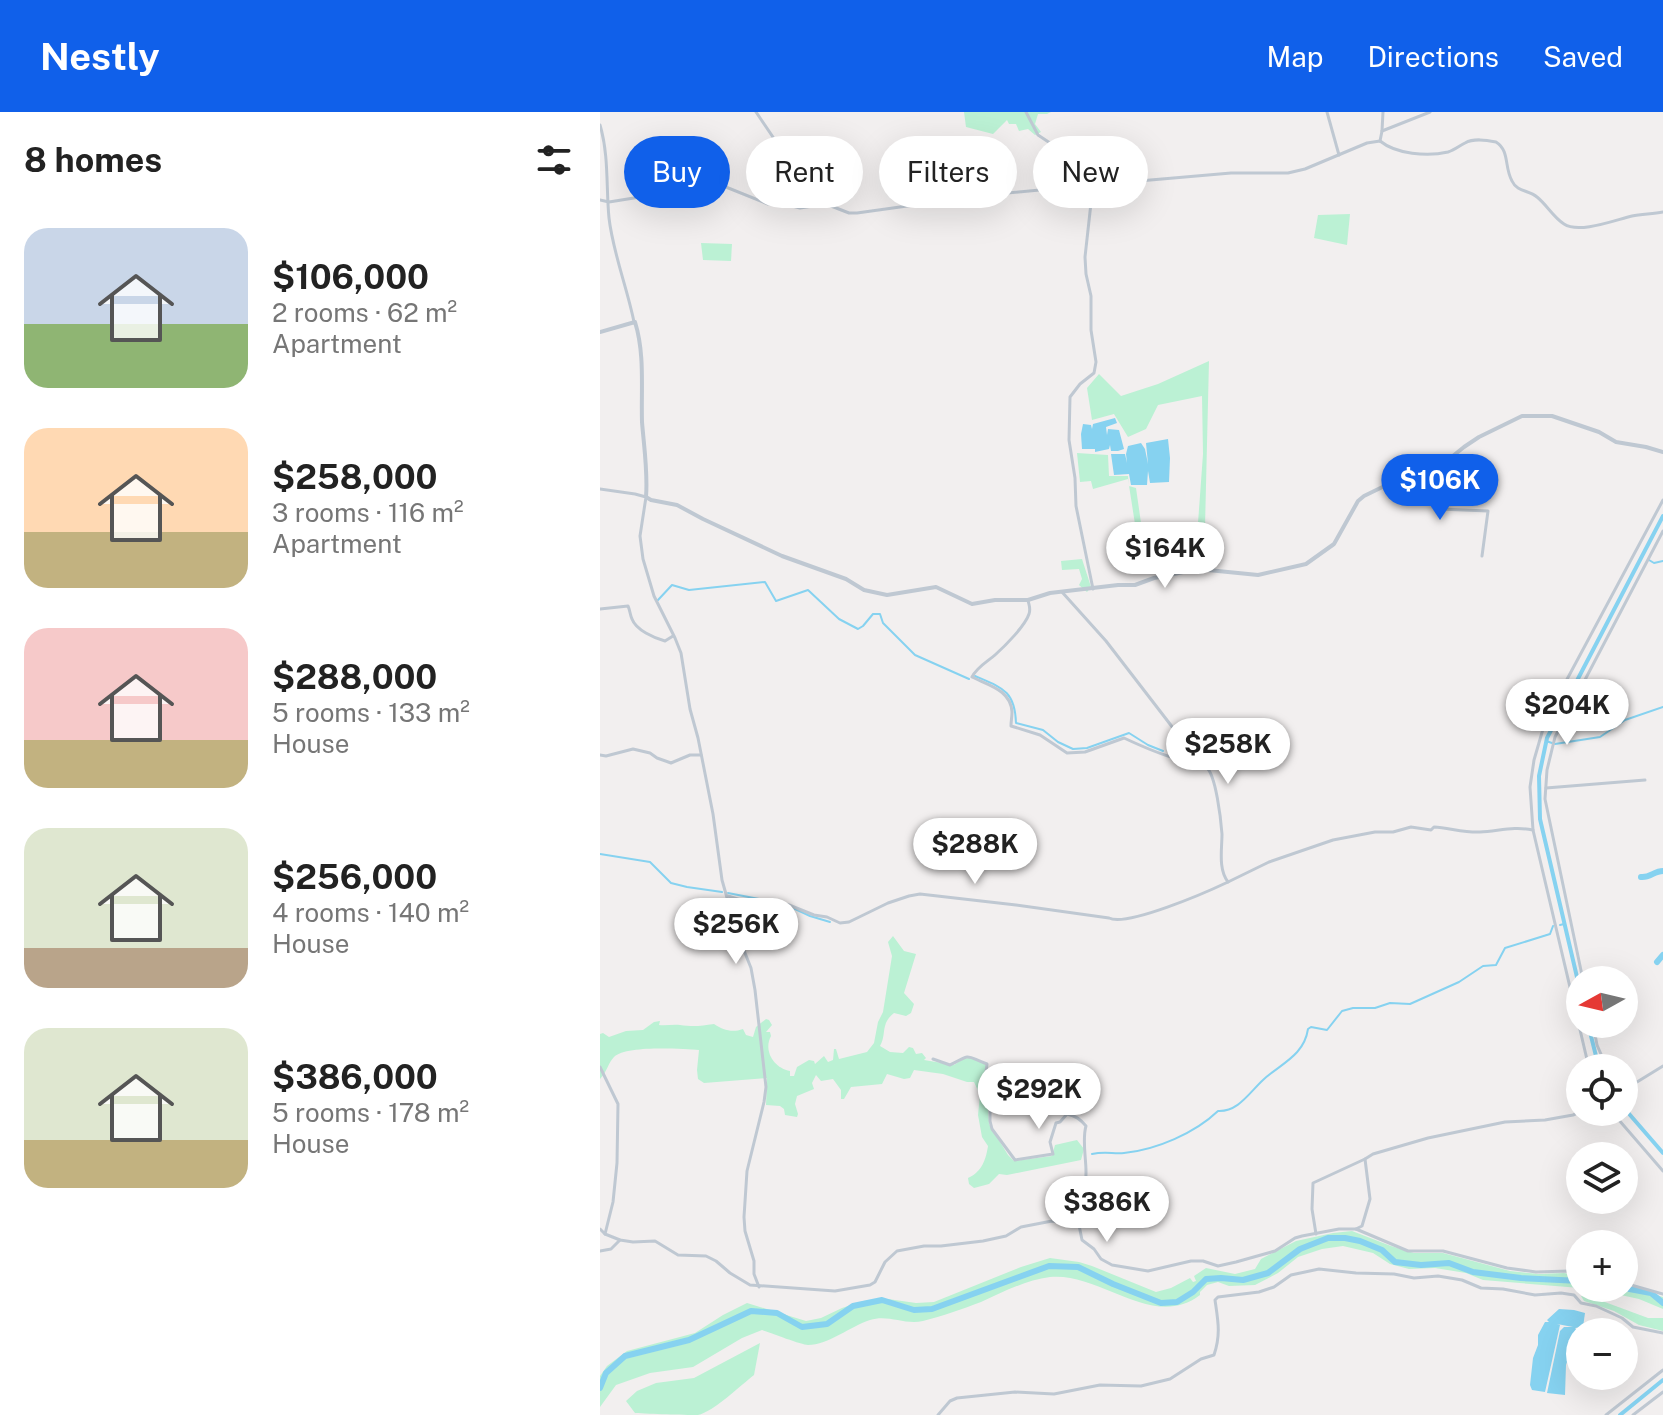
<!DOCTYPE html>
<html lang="en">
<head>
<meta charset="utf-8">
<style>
	:root { --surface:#fff; --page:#f6f6f6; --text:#222; --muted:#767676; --accent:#1060ea }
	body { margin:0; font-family:"Public Sans",sans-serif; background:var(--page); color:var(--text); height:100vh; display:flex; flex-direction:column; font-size:30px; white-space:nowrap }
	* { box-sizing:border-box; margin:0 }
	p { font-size:26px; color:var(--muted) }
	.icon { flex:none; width:44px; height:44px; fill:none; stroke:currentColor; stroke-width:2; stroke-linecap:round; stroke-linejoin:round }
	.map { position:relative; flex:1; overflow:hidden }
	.drawer { display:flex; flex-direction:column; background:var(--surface); width:600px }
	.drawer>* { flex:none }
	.top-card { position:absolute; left:24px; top:24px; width:760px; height:72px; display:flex; gap:16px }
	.needle { width:52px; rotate:262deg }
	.tools { position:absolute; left:966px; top:854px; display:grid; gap:16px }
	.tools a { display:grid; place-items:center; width:72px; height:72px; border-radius:50%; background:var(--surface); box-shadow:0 8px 32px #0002; font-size:40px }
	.price { position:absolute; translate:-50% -68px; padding:0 18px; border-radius:28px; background:#fff; color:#222; font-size:26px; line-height:52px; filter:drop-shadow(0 2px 4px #0008) }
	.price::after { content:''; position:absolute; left:50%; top:48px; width:24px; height:18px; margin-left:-12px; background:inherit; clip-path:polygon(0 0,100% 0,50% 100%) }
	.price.selected { background:var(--accent); color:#fff }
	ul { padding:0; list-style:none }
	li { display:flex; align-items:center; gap:24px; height:200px; padding:0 24px }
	li span { display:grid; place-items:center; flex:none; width:224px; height:160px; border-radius:24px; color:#555 }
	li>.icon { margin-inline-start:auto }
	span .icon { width:96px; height:96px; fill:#fffc; stroke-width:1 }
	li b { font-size:34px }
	h2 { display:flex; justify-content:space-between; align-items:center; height:96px; padding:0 24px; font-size:34px }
	.pill { padding:0 28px; border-radius:36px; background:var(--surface); box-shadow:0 8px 32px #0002; font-size:28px; line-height:72px }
	.pill.selected { background:var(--accent); color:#fff }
	header { display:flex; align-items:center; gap:48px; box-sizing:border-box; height:112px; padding:0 40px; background:var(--accent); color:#fff }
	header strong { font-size:38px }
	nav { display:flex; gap:44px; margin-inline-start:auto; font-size:28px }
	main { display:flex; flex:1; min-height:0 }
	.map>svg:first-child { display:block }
	.green { fill:#bbf1d4 }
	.water { fill:#86d2f0 }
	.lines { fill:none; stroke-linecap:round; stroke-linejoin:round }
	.stream { stroke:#86d2f0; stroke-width:2 }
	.canal { stroke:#86d2f0; stroke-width:4 }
	.river { stroke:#86d2f0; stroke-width:6 }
	.minor { stroke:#bfc8d2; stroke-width:3 }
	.tertiary { stroke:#bfc8d2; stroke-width:4 }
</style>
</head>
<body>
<header>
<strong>Nestly</strong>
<nav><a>Map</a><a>Directions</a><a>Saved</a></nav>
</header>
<main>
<section class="drawer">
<h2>8 homes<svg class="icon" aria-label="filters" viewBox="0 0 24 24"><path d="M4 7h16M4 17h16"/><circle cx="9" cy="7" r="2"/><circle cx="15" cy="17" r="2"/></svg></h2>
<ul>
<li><span style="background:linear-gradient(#c9d6e8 60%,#8fb573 0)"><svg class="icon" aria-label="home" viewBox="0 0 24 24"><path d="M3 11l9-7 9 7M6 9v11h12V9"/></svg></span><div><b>$106,000</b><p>2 rooms · 62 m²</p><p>Apartment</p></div></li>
<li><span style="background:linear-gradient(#ffd9b3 65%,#c2b280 0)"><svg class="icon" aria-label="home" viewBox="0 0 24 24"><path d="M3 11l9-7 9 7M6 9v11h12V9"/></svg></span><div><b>$258,000</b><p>3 rooms · 116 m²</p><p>Apartment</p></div></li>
<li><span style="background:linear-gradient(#f6c9c9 70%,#c2b280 0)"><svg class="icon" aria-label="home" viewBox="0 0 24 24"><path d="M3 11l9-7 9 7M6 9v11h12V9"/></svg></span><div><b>$288,000</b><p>5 rooms · 133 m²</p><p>House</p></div></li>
<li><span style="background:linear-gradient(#dfe7d0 75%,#b9a48a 0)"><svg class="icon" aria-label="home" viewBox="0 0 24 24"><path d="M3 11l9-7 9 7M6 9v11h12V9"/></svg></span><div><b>$256,000</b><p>4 rooms · 140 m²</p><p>House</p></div></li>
<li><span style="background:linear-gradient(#dfe7d0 70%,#c2b280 0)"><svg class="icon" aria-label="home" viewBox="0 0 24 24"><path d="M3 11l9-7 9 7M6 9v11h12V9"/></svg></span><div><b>$386,000</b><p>5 rooms · 178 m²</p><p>House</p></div></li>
</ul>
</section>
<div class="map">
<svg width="1063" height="1303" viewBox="0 0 1063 1303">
	<rect width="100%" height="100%" fill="#f2efef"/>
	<g class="green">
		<path d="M364 0H451L447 2H438L435 12 441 20 435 23 428 17 419 19 416 12H409L407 8 393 22 366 15Z"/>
		<path d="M750 102 747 133 714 126 718 103Z"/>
		<path d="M101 131 132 132 131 149 103 148Z"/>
		<path d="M609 249 605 415 537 425 528 367 493 377 491 369 480 370 477 341 508 343 509 364H528L529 374 536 376 542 418 598 411 603 342 602 284 558 293 546 317 528 325 514 302 492 308 487 276 499 262 521 284 558 272Z"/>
		<path d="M482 447 491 475 487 480 479 473 482 467 479 457 462 458 461 449Z"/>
		<path d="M293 824 304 839 316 842 304 881 314 892 311 901 306 904 294 901C280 912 287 922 280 934L290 940 303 941 309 935 313 936 316 942 322 941 326 946 324 948 354 953 363 947 373 945 386 953 389 1012 408 1043 414 1049 452 1044 455 1033 477 1028 484 1037 481 1048 407 1063 399 1062 389 1072 374 1076 369 1072 368 1066C382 1060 386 1047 388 1034L382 1025 378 1003 380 983 374 970H367L343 962 314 958 310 966 304 967 287 962 282 972 251 975 244 987H241V978L233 967 221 969 216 963 212 971 214 977 197 984 195 992 198 1002 197 1005 185 1003 184 997 180 994 166 993 167 966 104 971 98 967 97 958 99 938C82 937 26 933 14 945 8 951 7 960 0 967V922L3 921 9 925 26 919 43 918 54 910 60 909 59 913C66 914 73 912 80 913 93 915 101 914 114 912 123 918 132 921 143 917L146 923 153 925 156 915 166 907 169 908 172 913 166 920H170L171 924C163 939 174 956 190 959V964H194L197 955 209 948 214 949 215 952 224 944 228 950 233 948 234 937H236L239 947 267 940 274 931 278 910 283 900 292 844 288 830Z"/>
		<path d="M752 1119 791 1134 814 1141H843L910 1159 939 1162 964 1161 980 1164V1176L883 1168 866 1161 835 1156 809 1157 790 1152 773 1141 743 1134 722 1137 698 1145 678 1161 655 1173 629 1174 618 1170 607 1173 600 1180V1183C553 1219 501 1160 450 1165 426 1168 403 1180 381 1190 363 1197 342 1204 323 1209 304 1213 288 1202 270 1208 251 1214 228 1233 208 1233 202 1233 171 1221 162 1218L142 1226 93 1255 50 1261 16 1273 0 1295V1264L7 1254 27 1239 95 1221 123 1203 147 1191 206 1209 221 1206 242 1196 263 1189 288 1187 316 1191 334 1190 421 1155 450 1146 479 1150 492 1154 556 1180 571 1176 590 1166 593 1170 596 1169 594 1164 606 1156 635 1162 655 1157 661 1147 696 1129 733 1121Z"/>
		<path d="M1024 1174 1063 1185V1197L1039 1187 988 1176H1024Z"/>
		<path d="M986 1183 1048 1206H1063V1219L1039 1213 1014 1199 984 1189 981 1184Z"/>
		<path d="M160 1231 154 1263C141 1273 113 1300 98 1303 83 1303 50 1302 35 1301L26 1289 37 1279 56 1271 94 1266Z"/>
	</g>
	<g class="water">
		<path d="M515 306 517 311 506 315 507 323 508 317 519 318 524 337 518 339H511L510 333 509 337 495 340V337H482L481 322 483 312 491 313 492 317 493 312Z"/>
		<path d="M568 327 570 346 569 370 550 371 548 359 547 373H531L529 362 514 363 511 342H525L527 351 526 342 528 334 541 331 545 337 548 352 546 331Z"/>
		<path d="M959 1197 974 1198 985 1201 983 1215 975 1216 977 1218 966 1253 965 1283 947 1281 960 1219 964 1215H973L957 1212 960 1213 945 1280 932 1278 930 1273 933 1246 938 1233V1223L945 1210H949L947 1208Z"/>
	</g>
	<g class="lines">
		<g class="stream">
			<path d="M1049 448 1054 451 1063 449"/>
			<path d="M58 488 72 473 89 478 165 470 176 489 208 478 239 507 258 517 263 514 273 502H280L283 511 315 543 369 567"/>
			<path d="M375 564C403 576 415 579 416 611L443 618 458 630 473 637 487 636 529 621 548 633 563 639"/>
			<path d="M946 629 952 631"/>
			<path d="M955 632 1000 625 1025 608 1063 595"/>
			<path d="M0 742 50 750 71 771 87 775 122 780"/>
			<path d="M128 781 159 787"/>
			<path d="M164 792 193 796 210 804 230 810"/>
			<path d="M960 813 964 812"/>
			<path d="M492 1042C505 1039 513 1042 524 1041 556 1038 595 1021 618 999 638 1000 649 981 663 968 680 952 704 944 708 917L711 915 727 918 742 899 753 896H775L790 891 810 892 859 870 883 854 896 853 905 836 950 822 953 814"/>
		</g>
		<g class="canal">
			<path d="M980 878 940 707 939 664 947 626 1063 404"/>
			<path d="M988 912 999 956"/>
			<path d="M1024 996 1063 1041"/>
			<path d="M1020 1303 1063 1268"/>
		</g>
		<g class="river">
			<path d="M1041 765C1050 766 1054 759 1063 759"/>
			<path d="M1057 850 1063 843"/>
			<path d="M1024 1176 1051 1181 1063 1191"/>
			<path d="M0 1276 6 1261 25 1244 89 1228 151 1199 177 1201 202 1215 227 1212 253 1194 282 1188 314 1198 332 1197 449 1154 478 1155 513 1172 561 1191 577 1190 593 1180 606 1167 621 1166 643 1168 668 1161 700 1137 728 1126H745L760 1129 782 1138 795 1150 821 1153 849 1151 873 1160 921 1166 980 1169"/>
		</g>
		<g class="minor">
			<path d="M156 0 219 93"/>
			<path d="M426 0 438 23 480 51 493 73 485 145 486 162 491 184V218L496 250 494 261 480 272 470 285 469 328 475 366 476 394 493 477"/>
			<path d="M727 0 739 43"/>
			<path d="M0 13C9 43 6 76 9 106 13 141 27 175 34 210"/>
			<path d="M782 19 830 0"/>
			<path d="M780 29C796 42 827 45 848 40 854 38 859 34 865 31 874 26 886 28 896 30 910 39 904 55 912 69 917 80 929 78 937 85 947 93 953 105 964 112 979 122 1015 108 1032 104 1042 102 1053 102 1063 100"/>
			<path d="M780 29 782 19 783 0"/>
			<path d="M0 88 9 90 40 85H78L111 69 168 92H185L200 96 226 92 249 101H257L386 83 493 73 631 61H688L705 57 767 31 780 29"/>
			<path d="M838 354 840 366 839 397 888 399 882 444"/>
			<path d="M0 377 35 382 46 385 40 424 43 447 54 484 75 526 81 541 90 597 98 626 113 702 122 768 137 821 151 856 155 878 166 975 164 990 147 1059 144 1105 145 1119 154 1149V1162L159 1175"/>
			<path d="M462 480 506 529 600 651"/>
			<path d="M428 488C429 494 431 496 429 502 425 514 405 534 395 543 387 550 377 555 372 565 388 573 411 578 412 600 412 605 411 609 411 614L440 623 467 641 485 640 524 626C539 633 554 640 571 645 583 648 596 648 606 655 616 662 621 709 622 722 622 737 618 757 628 770L669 750 733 728 775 720H793L811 715 831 718 834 715C849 716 866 721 880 720 899 719 914 714 933 718"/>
			<path d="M0 497 28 494C30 498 30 503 32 507 36 518 54 526 65 529L73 524"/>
			<path d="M0 643 6 644 33 637 50 641 57 646 71 651 90 643H101"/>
			<path d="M946 676 1045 668"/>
			<path d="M128 784 147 790 161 789 189 793 214 803 227 805 240 811 249 810 288 791 309 784 320 782 416 793 509 806C527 815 607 780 628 770"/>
			<path d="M983 868 945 687 947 658 955 625 1063 419"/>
			<path d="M993 912 997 933 1007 956"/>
			<path d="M333 947 350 953C373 941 365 944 387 952L386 960 390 982V1009L392 1017 415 1048 453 1042 450 1030 456 1011 460 1010 467 1002C476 1004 480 1007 486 1014 482 1027 486 1045 486 1060 486 1078 482 1096 479 1113"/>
			<path d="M0 955 18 992 17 1051 13 1090 5 1122"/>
			<path d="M989 956 933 718 930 675 934 648 943 617 957 586 1063 388"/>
			<path d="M1024 978 1063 954"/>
			<path d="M1012 1000 1063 1059"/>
			<path d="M0 1117 5 1122 20 1128 33 1130 55 1129 78 1143 106 1144 116 1149 130 1161 150 1173 235 1179 270 1173 275 1170 285 1150 297 1139 324 1134H341L383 1129 406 1124 421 1115 452 1109 467 1110 479 1113 482 1128 494 1137 501 1147 512 1153 548 1159 591 1149H603L618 1154 636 1150 675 1139 695 1126 702 1124 739 1117H756L762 1114 770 1087 765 1047 773 1042 828 1026 905 1010 945 1008 973 1003 980 1000"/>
			<path d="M756 1117 808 1139H843L907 1156 936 1160 969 1159 980 1162"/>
			<path d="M716 1122 712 1097 713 1071 765 1047"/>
			<path d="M0 1139 11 1137 20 1128"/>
			<path d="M1024 1171 1063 1182"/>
			<path d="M338 1303 350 1289 357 1286 415 1280 454 1282 500 1273 541 1274 570 1267 601 1247 614 1243C621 1222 618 1209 615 1188L618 1185 659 1180 674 1175 691 1163 719 1157 756 1161 794 1162 814 1166 838 1164 862 1168 881 1176 903 1177 935 1183 961 1181 974 1183 981 1191 996 1194 1022 1206 1033 1215 1063 1221"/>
			<path d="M1006 1303 1063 1258"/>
			<path d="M1033 1303 1063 1280"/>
		</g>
		<path class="tertiary" d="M0 220 35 210C45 242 41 277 42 310 44 335 48 360 46 385L51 388 77 393 103 407 182 444 246 467 264 478 287 483 336 475 372 492 395 488H428L450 481 518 473H535L554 466 598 457 658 463 706 452 734 432 758 389 764 384 805 364 843 352 864 335 879 325 922 304H952L999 320 1016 330 1046 335 1063 340"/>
	</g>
</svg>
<div class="tools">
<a><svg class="needle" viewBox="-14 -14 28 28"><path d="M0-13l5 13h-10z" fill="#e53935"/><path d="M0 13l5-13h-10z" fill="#767676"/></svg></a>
<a><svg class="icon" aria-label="locate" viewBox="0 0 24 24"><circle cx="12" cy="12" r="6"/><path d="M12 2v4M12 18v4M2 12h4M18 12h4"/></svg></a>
<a><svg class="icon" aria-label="layers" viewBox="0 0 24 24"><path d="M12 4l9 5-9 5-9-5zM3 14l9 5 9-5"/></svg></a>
<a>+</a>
<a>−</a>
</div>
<b class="price selected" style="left:840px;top:410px">$106K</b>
<b class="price" style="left:565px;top:478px">$164K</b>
<b class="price" style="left:967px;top:635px">$204K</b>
<b class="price" style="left:628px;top:674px">$258K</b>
<b class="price" style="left:375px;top:774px">$288K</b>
<b class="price" style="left:136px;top:854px">$256K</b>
<b class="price" style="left:439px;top:1019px">$292K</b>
<b class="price" style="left:507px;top:1132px">$386K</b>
<div class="top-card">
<a class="pill selected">Buy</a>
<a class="pill">Rent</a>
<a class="pill">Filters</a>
<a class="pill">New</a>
</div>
</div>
</main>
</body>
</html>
